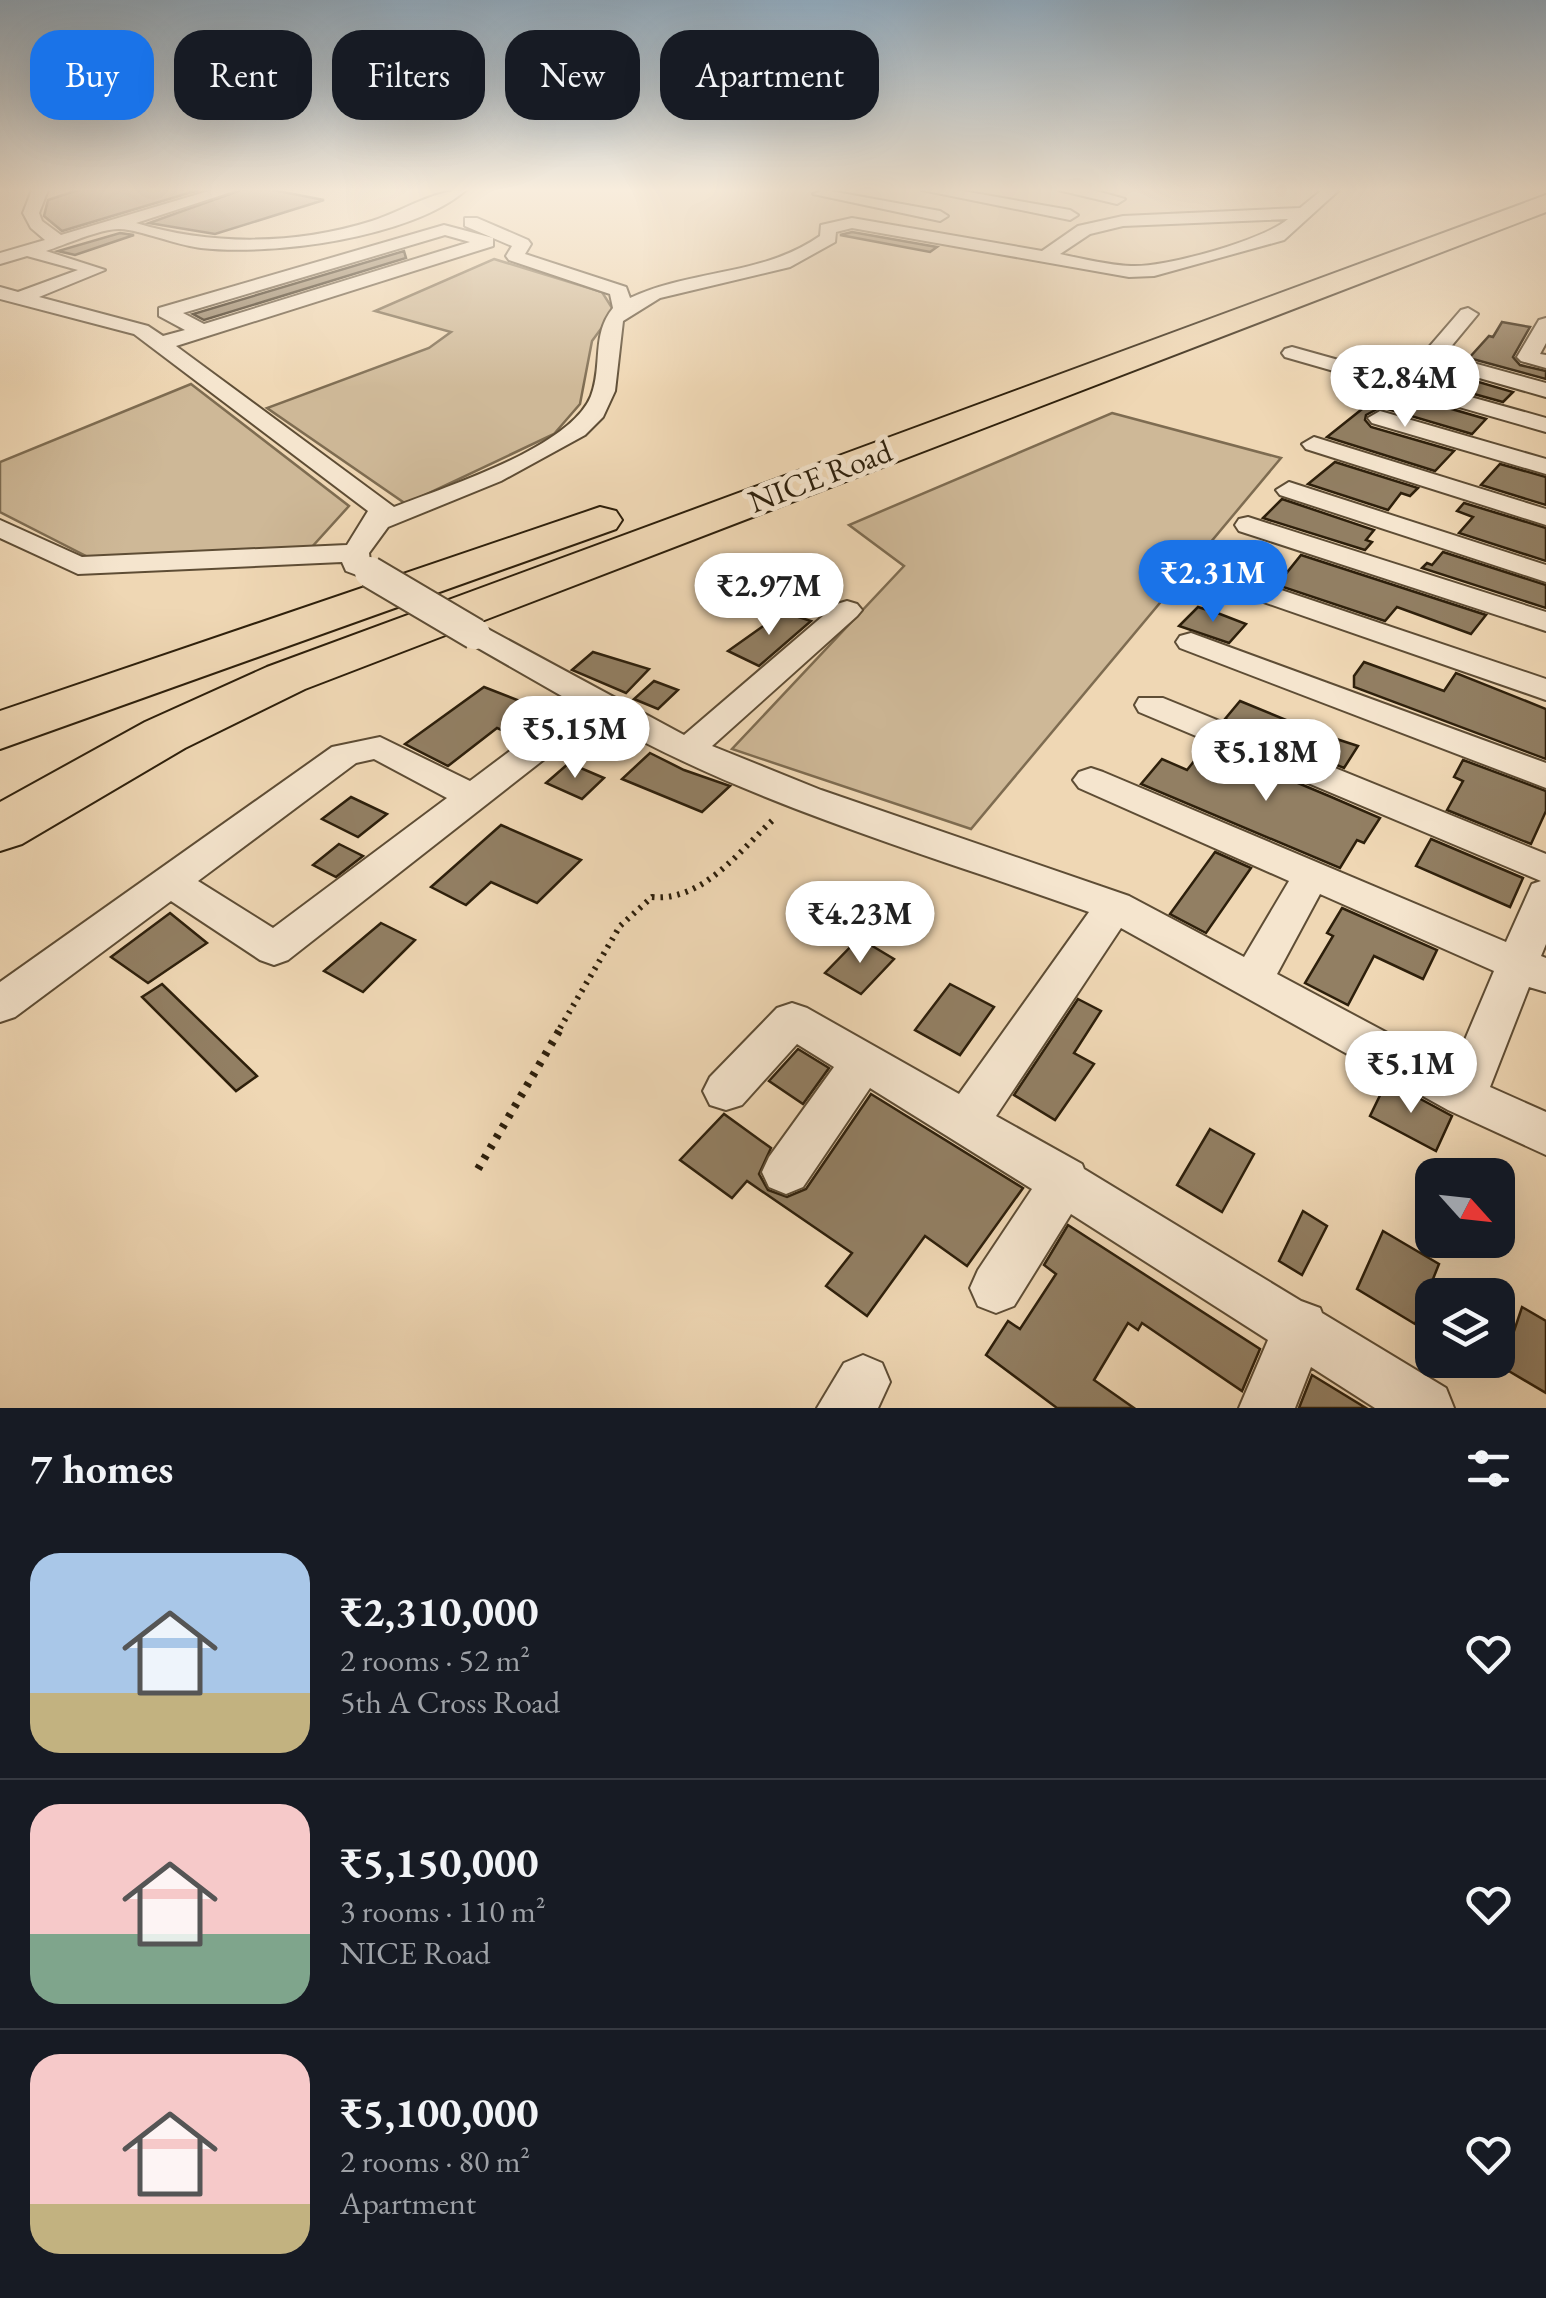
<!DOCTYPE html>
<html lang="en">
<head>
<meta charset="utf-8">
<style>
	:root { --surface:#171b24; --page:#20242c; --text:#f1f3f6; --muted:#9ea1a6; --line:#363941; --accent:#1a73e8 }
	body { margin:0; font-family:"EB Garamond",serif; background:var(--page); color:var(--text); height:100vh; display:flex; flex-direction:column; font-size:38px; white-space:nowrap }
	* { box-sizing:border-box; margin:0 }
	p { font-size:32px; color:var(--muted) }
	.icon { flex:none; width:55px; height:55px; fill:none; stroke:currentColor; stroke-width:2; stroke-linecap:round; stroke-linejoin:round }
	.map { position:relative; height:1408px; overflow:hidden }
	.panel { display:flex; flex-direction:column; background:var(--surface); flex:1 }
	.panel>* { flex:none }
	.hud { position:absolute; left:30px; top:30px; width:1000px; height:90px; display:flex; gap:20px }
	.needle { width:65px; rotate:117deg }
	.fabs { position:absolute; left:1415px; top:1158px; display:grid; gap:20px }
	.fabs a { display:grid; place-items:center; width:100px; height:100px; border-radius:20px; background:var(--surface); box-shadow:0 10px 40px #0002; font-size:50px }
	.price { position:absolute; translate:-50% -85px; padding:0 22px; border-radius:35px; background:#fff; color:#222; font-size:32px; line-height:65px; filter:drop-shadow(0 2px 5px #0008) }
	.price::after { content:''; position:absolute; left:50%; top:60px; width:30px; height:22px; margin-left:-15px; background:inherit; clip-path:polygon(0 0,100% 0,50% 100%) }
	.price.current { background:var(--accent); color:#fff }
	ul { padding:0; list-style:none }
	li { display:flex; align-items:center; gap:30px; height:250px; padding:0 30px }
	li+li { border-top:2px solid var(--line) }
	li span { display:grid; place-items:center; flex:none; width:280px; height:200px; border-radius:30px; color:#555 }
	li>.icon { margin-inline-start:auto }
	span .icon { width:120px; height:120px; fill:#fffc; stroke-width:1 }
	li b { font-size:42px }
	h2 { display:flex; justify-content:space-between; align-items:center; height:120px; padding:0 30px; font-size:42px }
	.chip { padding:0 35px; border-radius:30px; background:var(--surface); box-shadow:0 10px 40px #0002; font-size:35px; line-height:90px }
	.chip.current { background:var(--accent); color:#fff }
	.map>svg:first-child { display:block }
	.green { fill:#ceb897; stroke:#7e6c51; stroke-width:2.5 }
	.building { fill:#927f63; stroke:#2d1f0b; stroke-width:2.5 }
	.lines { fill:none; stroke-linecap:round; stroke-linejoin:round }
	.street-casing { stroke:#5e4d35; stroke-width:4 }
	.highway-casing { stroke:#2d1f0b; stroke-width:4 }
	.path-far1 { stroke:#2d1f0b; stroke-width:6; stroke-dasharray:2.5 6; stroke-linecap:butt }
	.path { stroke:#2d1f0b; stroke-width:8; stroke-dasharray:4 8; stroke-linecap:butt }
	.street { fill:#f5e5ce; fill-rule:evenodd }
	.highway { fill:#efd7b4; fill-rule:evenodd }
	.street-bridge-casing { stroke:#5e4d35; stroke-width:34; stroke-linecap:butt }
	.street-bridge { stroke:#f5e5ce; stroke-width:30 }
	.labels { text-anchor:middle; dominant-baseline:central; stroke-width:10; stroke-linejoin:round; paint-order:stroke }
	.far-street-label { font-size:32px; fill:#2d1f0b; stroke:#f5e5ce }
</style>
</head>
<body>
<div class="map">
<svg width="1546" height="1408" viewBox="0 0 1546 1408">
	<rect width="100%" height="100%" fill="#efd7b4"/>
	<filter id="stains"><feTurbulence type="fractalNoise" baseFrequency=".002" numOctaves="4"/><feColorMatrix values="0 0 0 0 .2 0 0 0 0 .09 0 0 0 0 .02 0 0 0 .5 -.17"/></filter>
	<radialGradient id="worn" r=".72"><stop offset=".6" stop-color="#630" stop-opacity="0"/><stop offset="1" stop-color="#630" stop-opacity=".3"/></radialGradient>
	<g class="green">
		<path d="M494 259 602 292 614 311 592 341 580 404 554 434 406 504 267 408 429 348 451 332 375 311Z"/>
		<path d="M191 384 349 506 310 549 90 558 0 512V462Z"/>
		<path d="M1112 413 1281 458 971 829 732 749 904 566 849 525Z"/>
	</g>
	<g class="building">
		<path d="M78 190H199L62 231 44 216 48 200Z"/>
		<path d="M241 190H273L324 200 215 234 149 223Z"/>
		<path d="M852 232 937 247 930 252 840 235Z"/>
		<path d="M120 233 134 235 75 255 58 251Z"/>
		<path d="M404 251 406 258 204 320 193 314Z"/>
		<path d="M1502 322 1530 327 1513 357 1520 365 1546 371V379L1469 358 1489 336 1493 337Z"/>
		<path d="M1424 366 1513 392 1503 402 1405 375Z"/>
		<path d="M1386 390 1486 419 1472 434 1381 407 1366 415 1365 420 1371 427 1454 451 1435 471 1327 437Z"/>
		<path d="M1335 462 1418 488 1410 496 1401 493 1388 510 1308 484Z"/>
		<path d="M1500 464 1546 477V505L1481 485Z"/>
		<path d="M1282 499 1374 530 1366 540 1372 542 1365 550 1263 518Z"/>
		<path d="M1464 503 1546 528V561L1459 533 1473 517 1457 511Z"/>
		<path d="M1443 552 1546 585V608L1422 568 1427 563 1432 565Z"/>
		<path d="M1301 555 1486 615 1471 634 1397 607 1385 621 1277 585Z"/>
		<path d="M1198 607 1220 614 1246 624 1229 643 1179 626Z"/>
		<path d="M783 612 811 621 759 666 728 651Z"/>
		<path d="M593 652 649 669 626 693 572 670Z"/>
		<path d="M1364 662 1444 691 1456 673 1546 709V759L1354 687V676Z"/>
		<path d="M654 681 678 690 658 709 634 699Z"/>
		<path d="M484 687 553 714 521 738 497 728 448 766 405 744Z"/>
		<path d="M1240 701 1315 732 1358 746 1344 768 1225 719Z"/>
		<path d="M1207 745 1329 796 1380 818 1364 843 1357 840 1340 868 1141 784 1162 759 1187 770Z"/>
		<path d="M650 753 684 770 730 786 702 812 622 779Z"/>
		<path d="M1463 760 1546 791V811L1531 844 1447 810 1463 781 1454 777Z"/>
		<path d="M569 763 604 778 582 799 546 783Z"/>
		<path d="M351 797 387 814 358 837 322 819Z"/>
		<path d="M501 825 581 860 537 903 491 882 466 905 431 887Z"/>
		<path d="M1431 839 1523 878 1510 907 1416 866Z"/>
		<path d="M339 844 363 856 336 877 313 865Z"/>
		<path d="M1215 852 1251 868 1206 933 1170 914Z"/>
		<path d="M1342 908 1437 950 1423 979 1374 956 1348 1005 1305 983 1333 936 1327 933Z"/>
		<path d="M170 913 207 943 148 983 111 957Z"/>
		<path d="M381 923 415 940 363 992 324 971Z"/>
		<path d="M859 938 894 959 861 994 825 973Z"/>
		<path d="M162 984 257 1076 236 1091 142 997Z"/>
		<path d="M950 984 994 1007 960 1055 915 1030Z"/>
		<path d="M1078 999 1101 1011 1074 1053 1094 1064 1055 1120 1014 1095Z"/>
		<path d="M798 1049 829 1068 803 1104 769 1081Z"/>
		<path d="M1387 1081 1452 1116 1436 1151 1370 1116Z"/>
		<path d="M871 1094 1023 1188 967 1266 925 1236 867 1316 826 1286 852 1253 747 1181 732 1198 680 1160 724 1114 771 1148 759 1174 768 1190 787 1197 806 1189Z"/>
		<path d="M1210 1129 1254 1154 1222 1212 1177 1185Z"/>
		<path d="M1303 1211 1327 1226 1302 1275 1279 1261Z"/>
		<path d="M1068 1225 1260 1349 1242 1391 1142 1323 1138 1330 1128 1323 1094 1380 1134 1408H1057L986 1355 1008 1321 1020 1329 1056 1274 1044 1265Z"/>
		<path d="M1383 1231 1439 1264 1415 1324 1357 1289Z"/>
		<path d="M1522 1307 1546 1321V1393L1502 1367Z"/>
		<path d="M1312 1375 1366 1408H1299Z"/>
	</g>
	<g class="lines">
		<defs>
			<g id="street">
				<path d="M32 190H48L39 213 42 221 61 235 212 190H237L136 223C212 246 295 245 372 221 403 211 433 190 466 190 411 238 272 256 201 248 176 245 141 230 120 229 102 228 64 245 46 251L105 270 39 297 148 326 163 336 185 330 159 316V308L444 225 493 238V246L176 346 394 507C445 487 570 448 591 396 603 365 591 335 613 308L610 294 509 260 506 256 512 246 465 226V218H477L528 240 531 244 525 254 626 287 630 298C692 269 763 276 820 236L821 225 852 218 1042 251 1078 226 1123 216 1300 208 1322 190H1339L1284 240 1154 276 1129 277 852 228 836 232 835 242 790 267 660 298 623 321 615 391 603 417 585 435 501 481 388 527 369 553 370 561 384 572 370 580 346 571 342 562 78 574 0 538V520L82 557 347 545 368 511 134 334 0 299V287L18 292 78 270 27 256 0 264V253L45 240 31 228 23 213ZM1288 219C1263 240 1165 268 1131 266 1108 265 1083 259 1060 254L1090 234 1123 226ZM445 235 470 242 204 324 183 313Z"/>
				<path d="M825 190 940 211 948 216 940 221 813 194Z"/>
				<path d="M922 190H957L1070 210 1078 215 1070 220Z"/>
				<path d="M1058 190H1093L1125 199 1117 204Z"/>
				<path d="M1468 308 1478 314 1444 355 1546 383V397L1423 362 1419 358 1423 354 1461 310Z"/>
				<path d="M1546 318V343L1540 354 1546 355V368L1521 361 1517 357 1539 320Z"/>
				<path d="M1292 347 1546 418V432L1285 357 1282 353 1285 349Z"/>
				<path d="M1380 411 1546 459V474L1372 423 1368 418Z"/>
				<path d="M1314 437 1546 509V525L1306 449 1302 444Z"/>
				<path d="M1289 482 1546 565V582L1280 495 1276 490Z"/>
				<path d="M1248 517 1546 612V631L1239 531 1235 525 1239 519Z"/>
				<path d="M1216 568 1546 679V700L1206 582 1202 576 1206 570Z"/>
				<path d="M847 601 857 604 862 610 857 616 712 746 821 790 1129 896 1244 957 1289 881 1079 788 1073 780 1079 772 1091 768 1103 772 1506 942 1532 884 1541 881 1139 712 1135 705 1139 698H1163L1546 854V944L1541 956 1546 958V992L1529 987 1490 1087 1546 1112V1155L1448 1110 1121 928 996 1116 1082 1164 1084 1169 1301 1301 1320 1308 1322 1313 1446 1388 1454 1408H1375L1311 1367 1295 1408H1239L1268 1340 1071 1214 1014 1306 996 1313 978 1306 970 1288 978 1270 1032 1189 870 1088 803 1187 786 1194 769 1187 762 1172 769 1157 834 1067 797 1044 742 1105 726 1110 710 1105 703 1091 710 1077 777 1008 792 1003 807 1008 959 1094 1089 912C927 854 747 803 598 717L288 960 274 965 260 960 171 901 15 1017 0 1022V982L332 747 380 737 470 781 574 703 464 640 460 634 464 628H486L684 735 837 604ZM374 759 447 798 273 928 198 881 356 763ZM1320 894 1494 971 1453 1068 1277 974Z"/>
				<path d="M1191 633 1546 763V788L1180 648 1176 642 1180 636Z"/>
				<path d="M863 1355 882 1363 890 1382 878 1408H817L844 1363Z"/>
			</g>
			<g id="highway">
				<path d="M1546 195V212L305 689 185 748 22 844 0 851V802L145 722 267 667Z"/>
				<path d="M600 507 616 511 622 520 616 529 0 749V711Z"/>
			</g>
		</defs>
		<use href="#street" class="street-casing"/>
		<use href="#highway" class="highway-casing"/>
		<path class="path-far1" d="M560 1028 620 926 652 897C703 902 740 850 775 818"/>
		<path class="path" d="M478 1169 562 1026"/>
		<use href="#street" class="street"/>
		<use href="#highway" class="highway"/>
		<defs>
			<path id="street-bridge" d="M370 572 475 634"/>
		</defs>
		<use href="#street-bridge" class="street-bridge-casing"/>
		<use href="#street-bridge" class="street-bridge"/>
	</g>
	<linearGradient id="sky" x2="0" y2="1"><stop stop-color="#90a9bc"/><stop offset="0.49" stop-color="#f8eddd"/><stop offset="1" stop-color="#f8eddd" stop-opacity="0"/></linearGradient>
	<rect width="1546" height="387" fill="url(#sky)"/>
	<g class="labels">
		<g class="far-street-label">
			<text transform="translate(820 476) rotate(-21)">NICE Road</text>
		</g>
	</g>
	<rect width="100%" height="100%" filter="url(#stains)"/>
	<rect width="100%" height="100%" fill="url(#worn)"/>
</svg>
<div class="fabs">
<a><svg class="needle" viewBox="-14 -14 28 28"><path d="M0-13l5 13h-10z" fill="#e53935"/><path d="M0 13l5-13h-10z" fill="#9ea1a6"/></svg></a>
<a><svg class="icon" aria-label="layers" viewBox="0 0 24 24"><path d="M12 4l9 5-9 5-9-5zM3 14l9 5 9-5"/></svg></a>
</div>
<b class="price" style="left:1405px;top:430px">₹2.84M</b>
<b class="price current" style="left:1213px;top:625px">₹2.31M</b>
<b class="price" style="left:769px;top:638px">₹2.97M</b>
<b class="price" style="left:575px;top:781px">₹5.15M</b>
<b class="price" style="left:1266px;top:804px">₹5.18M</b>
<b class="price" style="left:860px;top:966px">₹4.23M</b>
<b class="price" style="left:1411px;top:1116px">₹5.1M</b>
<div class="hud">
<a class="chip current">Buy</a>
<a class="chip">Rent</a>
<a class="chip">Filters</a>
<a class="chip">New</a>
<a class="chip">Apartment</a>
</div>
</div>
<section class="panel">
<h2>7 homes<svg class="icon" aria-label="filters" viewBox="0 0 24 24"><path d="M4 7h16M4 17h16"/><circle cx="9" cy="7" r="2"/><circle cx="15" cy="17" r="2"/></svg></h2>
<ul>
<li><span style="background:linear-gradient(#a9c7e8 70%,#c2b280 0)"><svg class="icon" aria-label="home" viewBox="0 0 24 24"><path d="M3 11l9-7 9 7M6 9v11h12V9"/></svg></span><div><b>₹2,310,000</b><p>2 rooms · 52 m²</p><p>5th A Cross Road</p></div><svg class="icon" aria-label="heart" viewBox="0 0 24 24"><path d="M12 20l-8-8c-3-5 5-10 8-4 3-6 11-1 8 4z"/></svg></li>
<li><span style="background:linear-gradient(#f6c9c9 65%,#7fa58c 0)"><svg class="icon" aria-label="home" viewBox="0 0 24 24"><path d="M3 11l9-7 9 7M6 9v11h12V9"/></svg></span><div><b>₹5,150,000</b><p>3 rooms · 110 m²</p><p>NICE Road</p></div><svg class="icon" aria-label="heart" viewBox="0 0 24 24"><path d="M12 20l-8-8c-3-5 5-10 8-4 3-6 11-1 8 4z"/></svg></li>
<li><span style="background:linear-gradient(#f6c9c9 75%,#c2b280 0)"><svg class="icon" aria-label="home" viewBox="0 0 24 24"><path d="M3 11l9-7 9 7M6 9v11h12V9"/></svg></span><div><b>₹5,100,000</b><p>2 rooms · 80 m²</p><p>Apartment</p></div><svg class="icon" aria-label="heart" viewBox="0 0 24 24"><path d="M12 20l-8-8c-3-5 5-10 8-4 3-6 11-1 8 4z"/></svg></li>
</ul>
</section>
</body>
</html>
